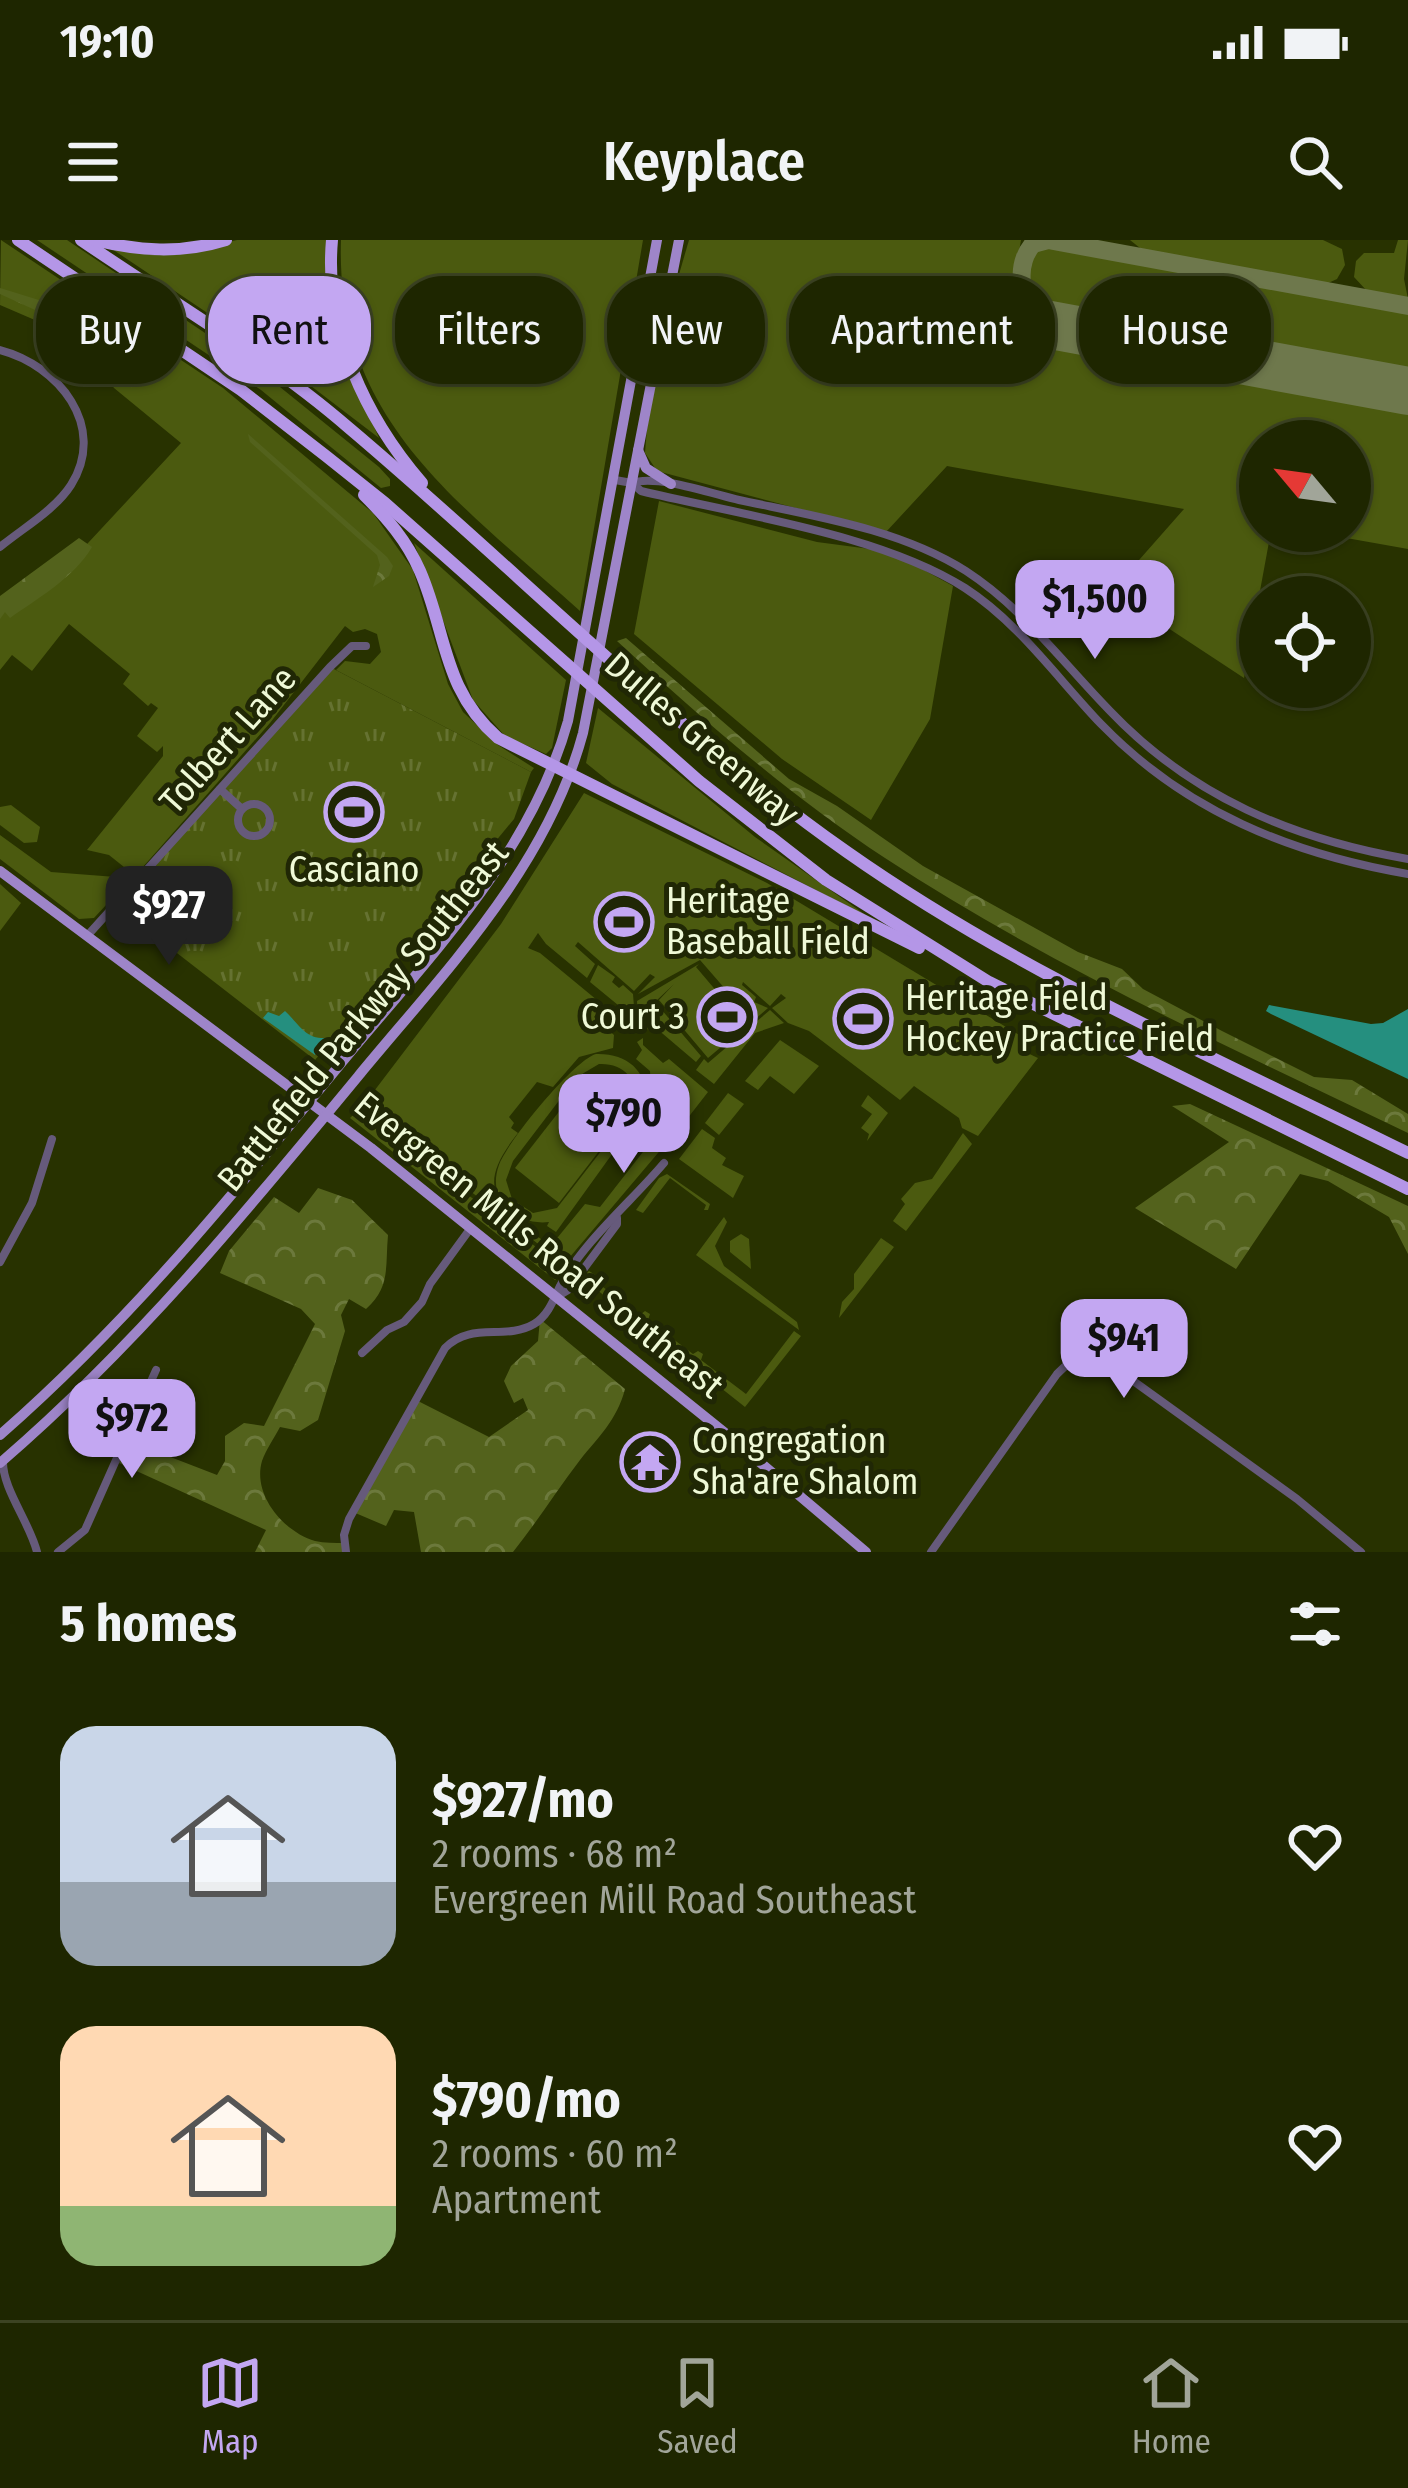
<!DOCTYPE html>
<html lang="en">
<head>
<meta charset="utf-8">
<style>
	:root { --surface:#1e2600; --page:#262e0a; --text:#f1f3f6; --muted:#a1a599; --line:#3c4322; --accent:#c3a7f2 }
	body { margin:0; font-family:"Fira Sans Condensed",sans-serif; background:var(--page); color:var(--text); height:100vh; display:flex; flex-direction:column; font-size:45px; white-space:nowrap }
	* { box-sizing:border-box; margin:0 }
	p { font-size:39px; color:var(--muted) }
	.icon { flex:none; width:66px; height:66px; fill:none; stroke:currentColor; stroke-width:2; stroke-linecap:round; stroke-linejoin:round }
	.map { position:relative; height:1312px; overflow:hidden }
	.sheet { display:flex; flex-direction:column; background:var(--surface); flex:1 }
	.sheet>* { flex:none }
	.guide { position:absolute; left:36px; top:36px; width:1338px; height:108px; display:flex; gap:24px }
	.needle { width:78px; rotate:299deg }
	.tools { position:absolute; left:1239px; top:180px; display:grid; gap:24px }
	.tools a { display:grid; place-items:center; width:132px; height:132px; border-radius:50%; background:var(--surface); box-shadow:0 3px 9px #0004,0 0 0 3px var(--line); font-size:60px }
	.price { position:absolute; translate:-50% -102px; padding:0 27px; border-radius:24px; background:var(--accent); color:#111; font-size:39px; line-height:78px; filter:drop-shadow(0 3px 6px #0008) }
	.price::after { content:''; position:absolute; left:50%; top:72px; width:36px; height:27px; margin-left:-18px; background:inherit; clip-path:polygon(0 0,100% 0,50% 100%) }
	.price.active { background:#222; color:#fff }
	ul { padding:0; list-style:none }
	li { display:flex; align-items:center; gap:36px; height:300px; padding:0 60px }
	li span { display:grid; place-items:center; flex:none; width:336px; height:240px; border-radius:36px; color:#555 }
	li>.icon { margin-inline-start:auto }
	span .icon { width:144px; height:144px; fill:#fffc; stroke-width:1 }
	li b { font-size:51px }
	h2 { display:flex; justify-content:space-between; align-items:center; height:144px; padding:0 60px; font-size:51px }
	.chip { padding:0 42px; border-radius:48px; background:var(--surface); box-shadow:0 3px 9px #0004,0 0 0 3px var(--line); font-size:42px; line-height:108px }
	.chip.active { background:var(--accent); color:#111 }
	.status { display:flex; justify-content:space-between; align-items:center; height:84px; padding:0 60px; background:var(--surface); direction:ltr }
	.status svg { height:33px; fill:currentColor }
	header { display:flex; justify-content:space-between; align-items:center; height:156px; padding:0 60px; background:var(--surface); font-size:54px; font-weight:600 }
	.tab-bar { display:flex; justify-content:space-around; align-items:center; height:168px; border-top:3px solid var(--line); background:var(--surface); font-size:33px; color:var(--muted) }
	.tab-bar a { display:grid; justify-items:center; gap:6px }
	.tab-bar .active { color:var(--accent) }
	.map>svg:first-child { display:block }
	.green { fill:#4b5a0f; fill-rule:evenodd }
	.forest { fill:url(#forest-crowns) }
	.park { fill:url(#park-tufts) }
	.water { fill:#258f7f }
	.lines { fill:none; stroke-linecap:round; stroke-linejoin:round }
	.taxiway { stroke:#6e784c; stroke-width:18 }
	.runway { stroke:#6e784c; stroke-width:48 }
	.minor { stroke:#665a7b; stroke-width:8 }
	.major { stroke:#9e85c9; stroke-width:10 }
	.highway { stroke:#b496e7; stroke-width:12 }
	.labels { text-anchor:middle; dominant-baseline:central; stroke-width:10; stroke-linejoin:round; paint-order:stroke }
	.street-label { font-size:36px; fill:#eff9d7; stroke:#202705 }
	.poi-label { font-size:36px; fill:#eff9d7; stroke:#202705; text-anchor:start }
</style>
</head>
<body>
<div class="status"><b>19:10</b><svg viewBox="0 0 49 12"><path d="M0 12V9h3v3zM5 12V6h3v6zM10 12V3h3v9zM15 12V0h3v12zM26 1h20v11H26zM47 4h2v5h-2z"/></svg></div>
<header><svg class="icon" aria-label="menu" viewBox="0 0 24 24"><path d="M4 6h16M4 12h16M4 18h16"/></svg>Keyplace<svg class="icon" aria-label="search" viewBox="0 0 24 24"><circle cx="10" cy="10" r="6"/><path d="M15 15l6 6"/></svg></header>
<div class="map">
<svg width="1408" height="1312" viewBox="0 0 1408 1312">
	<defs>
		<pattern id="forest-crowns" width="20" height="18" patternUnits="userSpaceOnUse" patternTransform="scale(3)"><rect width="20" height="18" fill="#53621c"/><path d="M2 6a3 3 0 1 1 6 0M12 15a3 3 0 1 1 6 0" fill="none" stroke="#6c793c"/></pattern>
		<pattern id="park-tufts" width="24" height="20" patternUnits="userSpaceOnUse" patternTransform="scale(3)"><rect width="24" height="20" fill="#4b5a0f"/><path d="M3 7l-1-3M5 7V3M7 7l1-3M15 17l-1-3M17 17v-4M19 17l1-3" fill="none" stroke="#657231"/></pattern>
	</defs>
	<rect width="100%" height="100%" fill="#283200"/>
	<g class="green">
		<path d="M1 0 223 148 373 273 413 330 448 444 463 472 498 505 534 528 531 532 336 430 345 421 370 424 381 412 377 394 365 389 353 392 345 386 270 483 142 628 129 631 109 615 87 610 163 516V506L157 512 137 496 158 468 151 463 148 466 123 444 130 434 69 384 32 431 12 415 0 430V370L75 317 181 203 114 148 93 119 58 90 0 65Z"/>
		<path d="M37 0H67L254 126 379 227 390 239V246L381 248 261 150Z"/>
		<path d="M237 0H328L335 98 379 198 273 117 109 7 171 15Z"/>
		<path d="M341 0H643L580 371C459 262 335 180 341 0Z"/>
		<path d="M689 0H1021L1005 94 1408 167V309L1307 291H1350V201H1260V291H1271L1244 438 1168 388 1117 345 1184 269 947 226 886 292 657 231 645 213 647 188 671 62Z"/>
		<path d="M1130 0H1323L1342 9 1345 25 1337 39 1326 44 1145 12Z"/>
		<path d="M1398 0H1408L1404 39 1408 59 1367 51 1354 37 1356 21 1364 13H1394Z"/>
		<path d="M1047 6 1408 71V135L1051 70C1032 54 1024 36 1034 13Z"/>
		<path d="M659 261 817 302 870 309 911 323 953 346 930 479 871 580 782 519 634 394Z"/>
		<path d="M414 303 566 440 552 508 546 514 505 496 473 460Z"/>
		<path d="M598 468 755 597 870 678 612 544 586 523Z"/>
		<path d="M584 553 767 643 1026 799 1021 810 1038 818 978 896 962 888 959 878 914 846 900 860 809 791 788 783 772 768 786 758 781 754 770 766 743 742 742 745 756 757 754 762 768 768 753 781 700 720 638 754 655 737 650 734 634 751 578 702 575 706 595 724 587 738 546 704 538 693 528 708 540 713 603 765 594 777 614 795 613 808 579 817 553 847 537 842 509 877 514 883 511 888 518 893C476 946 493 962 541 999L558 997 585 964 600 967 646 908 641 896 649 885 669 900 564 1024 362 867 501 684Z"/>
		<path d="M11 565 40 587 37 602 24 603 0 585V567Z"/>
		<path d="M0 595 51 632 116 637 120 650 94 678 79 679 0 619Z"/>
		<path d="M0 644 21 663 0 691Z"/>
		<path d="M699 724 696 727 746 786 708 818 659 760 674 744 655 762 701 816 696 822 656 788 651 792 638 782 637 761Z"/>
		<path d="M598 725 615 737 612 742 619 748 623 745 633 754 635 779 590 742Z"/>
		<path d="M770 770 784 783 755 793 714 844 696 830 704 819 708 823Z"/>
		<path d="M643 798V805L663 823 669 819 708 852 680 888 652 866 650 831 636 819 642 810 637 802Z"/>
		<path d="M780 800 819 826 794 854 770 836 758 850 745 841Z"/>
		<path d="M596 814C629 813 650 833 646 867L556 992 547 986 549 982C516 986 486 960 499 925 507 902 574 820 596 814ZM599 824C626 823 638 841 636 866L557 968 533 973 512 959 506 940 513 921 577 837Z"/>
		<path d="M586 837 630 871 559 963 515 928Z"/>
		<path d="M728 853 744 864 719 895 705 883Z"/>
		<path d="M868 855 888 873 867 901 869 894 861 888 872 874 861 866Z"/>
		<path d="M359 869 361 873 566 1030 555 1040 350 878Z"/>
		<path d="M702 889 715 898 712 908 726 918 722 925 744 936 733 958 679 919Z"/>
		<path d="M963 893 972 904 906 991 893 981 905 964 901 959 915 943 932 939Z"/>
		<path d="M667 934 710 964 708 970H704L706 965 670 938 643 973 636 970 659 938Z"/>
		<path d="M724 977 727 982 715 1006 724 1026 797 1082 799 1090 696 1015Z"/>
		<path d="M741 994 749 999 751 1029 730 1012V1001Z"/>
		<path d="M881 998 894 1007 839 1078 842 1062 854 1049V1034Z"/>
		<path d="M589 1031 597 1036 595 1041 640 1075 645 1071 650 1074 648 1080 693 1114 698 1111 703 1114 701 1120 746 1154 794 1091 801 1096 745 1167 582 1038Z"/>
	</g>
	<g class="forest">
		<path d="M0 48 42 61 81 91 103 100 120 116 132 148 92 106 44 74 0 54Z"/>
		<path d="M248 194 387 317 393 326 389 336 373 347 380 325 377 315 250 202Z"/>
		<path d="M79 298 92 307C74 338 35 360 10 378L5 372 0 379V356Z"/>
		<path d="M626 398 789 539 837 566 923 626 1078 712 1122 729 1143 749 1222 791 1314 837 1352 840 1408 874V893C1231 808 1050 726 885 618 789 555 702 479 617 401Z"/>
		<path d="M1190 864 1408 966V1014L1389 977 1328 941 1300 934 1236 1029 1135 968 1229 902 1172 866Z"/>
		<path d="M318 948 352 960 388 995C385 1026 391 1047 366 1069L349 1059 341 1075 345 1091 318 1180 300 1191 280 1187C274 1198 266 1210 262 1221 252 1255 284 1292 315 1301 324 1303 335 1303 344 1303L346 1312H255L266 1290 119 1223 129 1201 217 1235 225 1221V1196L244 1183 264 1186 315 1084 301 1069 220 1033 229 1011 274 957 299 973Z"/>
		<path d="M540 1079 625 1149C617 1180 599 1196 580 1220 557 1250 537 1282 513 1312H421L414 1272 394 1270 386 1286 353 1272 416 1160 489 1197 528 1170 523 1158 514 1163 504 1141 511 1126 538 1101Z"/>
	</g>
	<path class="park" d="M330 427 531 532 514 579 315 820 115 665Z"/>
	<g class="water">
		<path d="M1269 765 1371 784 1383 783 1408 769V839L1271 774 1266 771Z"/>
		<path d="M285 771C301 786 305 800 329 798L315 815 263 778 268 772 279 776Z"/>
	</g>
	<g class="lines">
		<path class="taxiway" d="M1029 66C1019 47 1018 21 1033 4L1048 0 1408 66"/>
		<path class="runway" d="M1007 77 1408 151"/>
		<g class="minor">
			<path d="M0 110C58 125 108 186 71 245 55 270 23 288 0 307"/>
			<path d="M615 240 632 243 641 251C740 275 880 294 965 348 1019 383 1057 438 1101 484 1185 571 1291 614 1408 634"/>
			<path d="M632 243C656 234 713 254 739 260 814 276 900 289 966 331 1023 368 1063 423 1110 471 1192 557 1293 599 1408 619"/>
			<path d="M220 549 242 569"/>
			<circle cx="254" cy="580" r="16"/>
			<path d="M87 696 330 427 352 406H366"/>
			<path d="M0 1022 32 963 52 899"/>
			<path d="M558 1056 568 1050 617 984V978"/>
			<path d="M362 1113 387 1090 404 1082 422 1062 430 1044 470 989"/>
			<path d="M3 1221C2 1248 30 1283 37 1312"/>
			<path d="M58 1312 85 1290 156 1130"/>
			<path d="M346 1312 344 1295 349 1279 445 1108C471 1081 505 1101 534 1084 548 1076 554 1059 560 1046 583 1002 632 961 664 923"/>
			<path d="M931 1312 1057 1134 1082 1110 1107 1122 1297 1259 1361 1312"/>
		</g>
		<g class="major">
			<path d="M638 210 646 228 671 244"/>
			<path d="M0 631 371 908 730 1197 866 1312"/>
			<path d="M0 1195C129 1082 230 958 338 827 426 720 530 617 568 481L657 0"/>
			<path d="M0 1223C135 1107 247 971 360 834 446 730 547 627 583 493L679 0"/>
		</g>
		<g class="highway">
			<path d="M18 0 241 150 326 216 385 263 699 541 826 640 989 742 1408 949"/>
			<path d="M81 0C170 61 267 117 349 188 515 328 669 487 847 612 1020 734 1219 819 1408 913"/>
			<path d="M94 0C139 11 181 14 226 0"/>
			<path d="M332 0C324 90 365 177 422 243"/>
			<path d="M364 255C387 278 407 301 420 331 447 393 442 449 498 498L919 708"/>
		</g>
	</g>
	<defs>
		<symbol id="stadium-ring" viewBox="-11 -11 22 22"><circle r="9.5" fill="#202705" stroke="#c3a7f2" stroke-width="1.5"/><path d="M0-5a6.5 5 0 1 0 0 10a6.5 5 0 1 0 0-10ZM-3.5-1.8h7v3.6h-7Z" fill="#c3a7f2"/></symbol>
		<symbol id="temple-ring" viewBox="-11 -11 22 22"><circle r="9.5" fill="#202705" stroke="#c3a7f2" stroke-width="1.5"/><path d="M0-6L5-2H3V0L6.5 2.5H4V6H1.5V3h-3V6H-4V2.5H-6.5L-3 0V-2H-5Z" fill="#c3a7f2"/></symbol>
	</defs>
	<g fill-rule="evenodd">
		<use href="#stadium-ring" x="321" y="539" width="66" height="66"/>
		<use href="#stadium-ring" x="591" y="649" width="66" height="66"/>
		<use href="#stadium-ring" x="694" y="744" width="66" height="66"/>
		<use href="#stadium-ring" x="830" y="746" width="66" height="66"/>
		<use href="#temple-ring" x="617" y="1189" width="66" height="66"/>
	</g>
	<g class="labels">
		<g class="street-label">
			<text transform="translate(702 499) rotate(41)">Dulles Greenway</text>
			<text transform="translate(228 500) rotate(-48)">Tolbert Lane</text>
			<text transform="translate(363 776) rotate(-51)">Battlefield Parkway Southeast</text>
			<text transform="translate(539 1005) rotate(39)">Evergreen Mills Road Southeast</text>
		</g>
		<g class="poi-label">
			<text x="354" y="630" text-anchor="middle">Casciano</text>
			<text x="666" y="661">Heritage<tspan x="666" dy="41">Baseball Field</tspan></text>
			<text x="905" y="758">Heritage Field<tspan x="905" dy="41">Hockey Practice Field</tspan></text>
			<text x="685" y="777" text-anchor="end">Court 3</text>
			<text x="692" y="1201">Congregation<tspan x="692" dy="41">Sha'are Shalom</tspan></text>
		</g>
	</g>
</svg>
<div class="tools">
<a><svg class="needle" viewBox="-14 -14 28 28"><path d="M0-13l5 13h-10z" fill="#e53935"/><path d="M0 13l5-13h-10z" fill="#a1a599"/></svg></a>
<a><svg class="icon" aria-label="locate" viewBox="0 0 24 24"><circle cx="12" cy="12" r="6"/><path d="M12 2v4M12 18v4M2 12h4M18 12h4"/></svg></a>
</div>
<b class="price" style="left:1095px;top:422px">$1,500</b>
<b class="price active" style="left:169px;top:728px">$927</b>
<b class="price" style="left:624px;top:936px">$790</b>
<b class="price" style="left:1124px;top:1161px">$941</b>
<b class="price" style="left:132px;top:1241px">$972</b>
<div class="guide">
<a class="chip">Buy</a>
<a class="chip active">Rent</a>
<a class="chip">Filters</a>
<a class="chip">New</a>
<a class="chip">Apartment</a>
<a class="chip">House</a>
</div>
</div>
<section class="sheet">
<h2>5 homes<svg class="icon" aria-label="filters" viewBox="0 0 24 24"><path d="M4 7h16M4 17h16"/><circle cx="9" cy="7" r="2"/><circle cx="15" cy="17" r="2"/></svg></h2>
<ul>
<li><span style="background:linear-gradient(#c9d6e8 65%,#9aa5b1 0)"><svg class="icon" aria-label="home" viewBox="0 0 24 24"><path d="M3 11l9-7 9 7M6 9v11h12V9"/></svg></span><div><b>$927/mo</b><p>2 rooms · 68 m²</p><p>Evergreen Mill Road Southeast</p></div><svg class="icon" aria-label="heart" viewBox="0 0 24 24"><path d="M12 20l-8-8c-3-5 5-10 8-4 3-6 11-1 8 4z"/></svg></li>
<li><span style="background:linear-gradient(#ffd9b3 75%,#8fb573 0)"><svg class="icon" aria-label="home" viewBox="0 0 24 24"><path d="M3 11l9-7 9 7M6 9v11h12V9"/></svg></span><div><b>$790/mo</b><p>2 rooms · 60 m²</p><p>Apartment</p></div><svg class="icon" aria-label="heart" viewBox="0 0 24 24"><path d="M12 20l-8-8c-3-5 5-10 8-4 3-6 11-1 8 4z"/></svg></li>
</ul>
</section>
<nav class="tab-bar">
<a class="active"><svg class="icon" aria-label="map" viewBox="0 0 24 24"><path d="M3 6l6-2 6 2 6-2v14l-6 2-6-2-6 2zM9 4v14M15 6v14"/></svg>Map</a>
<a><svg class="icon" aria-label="saved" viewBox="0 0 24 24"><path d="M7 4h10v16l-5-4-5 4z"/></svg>Saved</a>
<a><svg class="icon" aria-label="home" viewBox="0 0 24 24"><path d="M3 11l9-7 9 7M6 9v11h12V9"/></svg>Home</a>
</nav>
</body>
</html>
